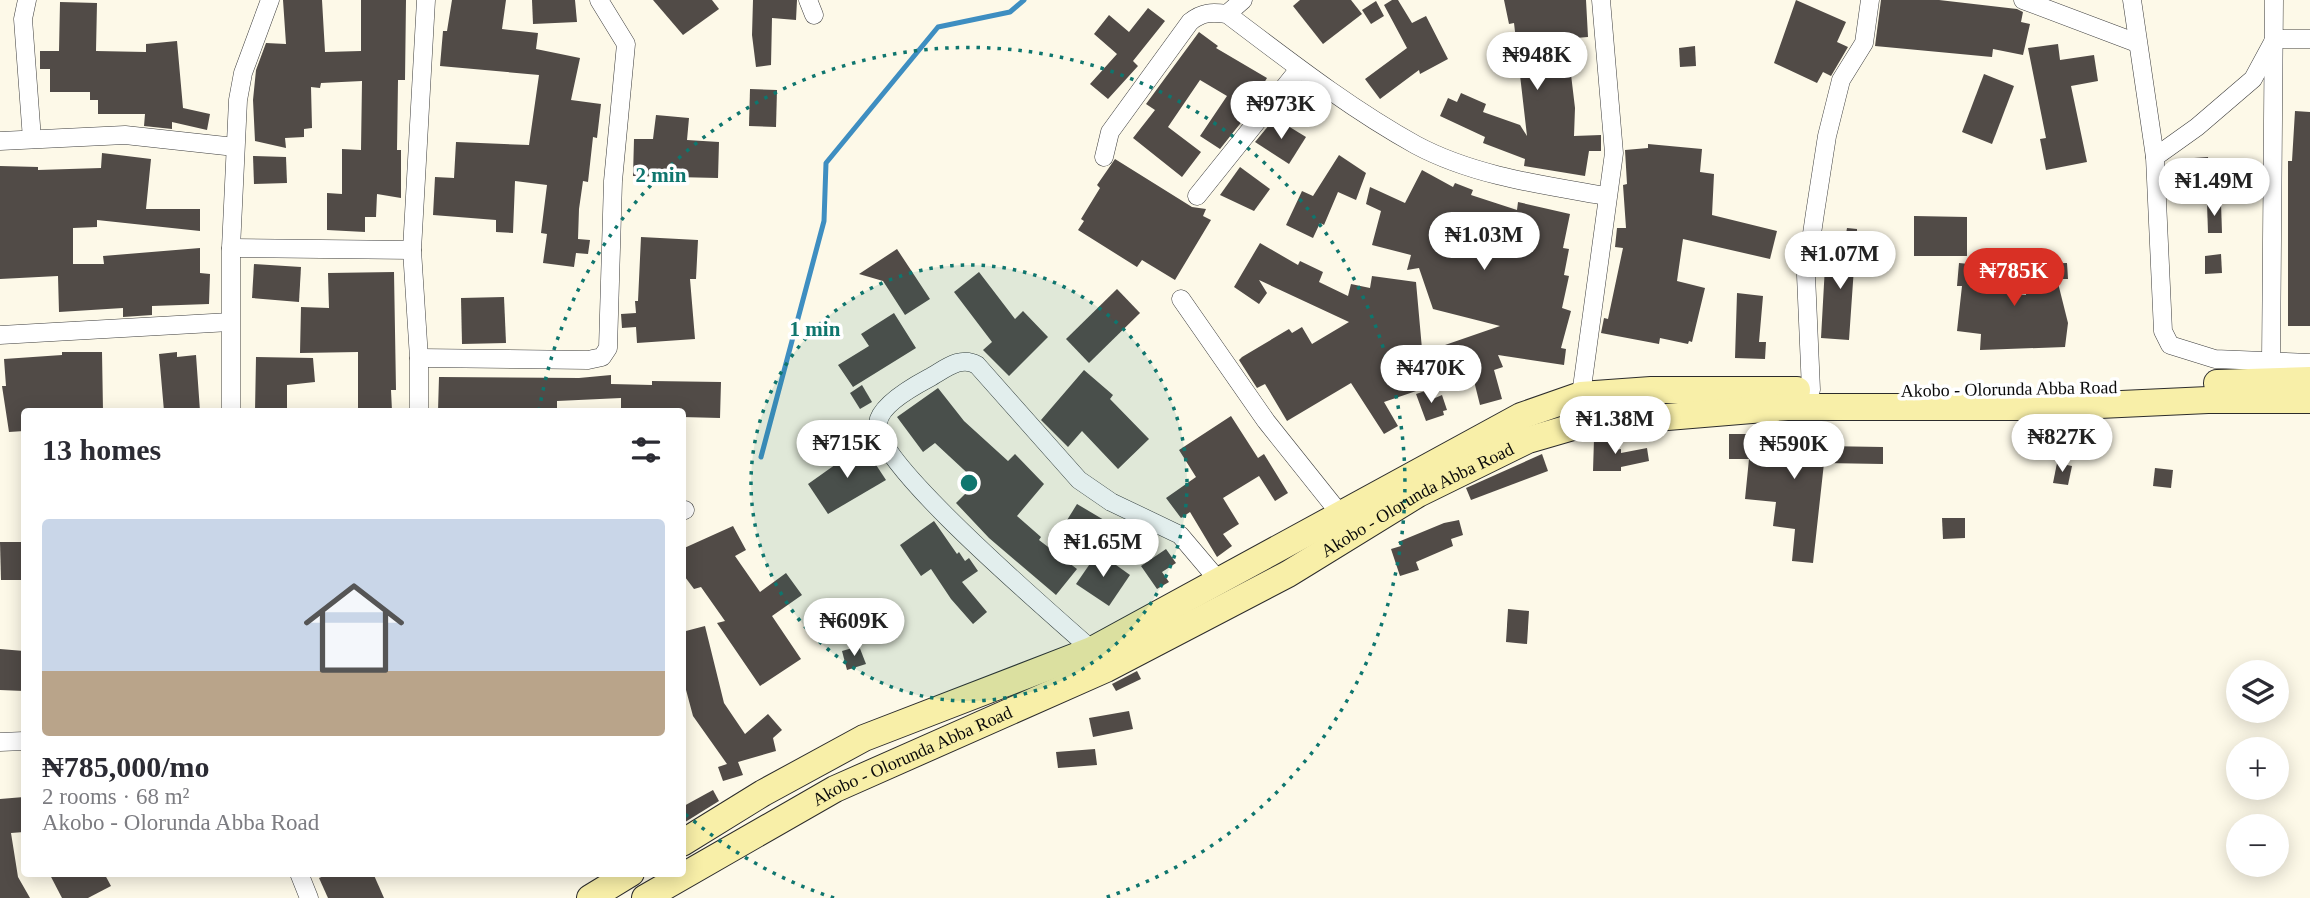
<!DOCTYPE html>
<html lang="en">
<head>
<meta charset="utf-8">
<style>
	:root { --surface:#fff; --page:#f7f7f7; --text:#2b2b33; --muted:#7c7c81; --accent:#d93025 }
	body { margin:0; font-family:Georgia,serif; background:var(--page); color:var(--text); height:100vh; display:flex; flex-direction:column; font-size:26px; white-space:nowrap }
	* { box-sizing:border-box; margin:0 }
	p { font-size:23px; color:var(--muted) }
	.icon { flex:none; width:38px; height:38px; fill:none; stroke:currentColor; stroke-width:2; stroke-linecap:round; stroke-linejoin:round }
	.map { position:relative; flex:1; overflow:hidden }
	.panel { position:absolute; left:21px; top:408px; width:665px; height:469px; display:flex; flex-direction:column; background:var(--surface); border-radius:7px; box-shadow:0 4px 18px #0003 }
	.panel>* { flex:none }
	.fabs { position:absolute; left:2226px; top:660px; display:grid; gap:14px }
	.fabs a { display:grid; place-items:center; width:63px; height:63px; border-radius:50%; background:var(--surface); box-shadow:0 4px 18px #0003; font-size:35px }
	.price { position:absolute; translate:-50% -60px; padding:0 16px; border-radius:24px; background:#fff; color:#222; font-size:23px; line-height:46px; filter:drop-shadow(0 2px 4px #0008) }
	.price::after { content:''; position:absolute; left:50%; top:42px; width:21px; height:16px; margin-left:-10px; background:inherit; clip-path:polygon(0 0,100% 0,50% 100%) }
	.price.active { background:var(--accent); color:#fff }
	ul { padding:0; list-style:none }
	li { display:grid; align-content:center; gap:14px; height:371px; padding:0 21px }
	li span { display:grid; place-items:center; height:217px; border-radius:7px; color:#555 }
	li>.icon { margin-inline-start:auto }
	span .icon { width:126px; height:126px; fill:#fffc; stroke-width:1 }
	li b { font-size:30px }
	h2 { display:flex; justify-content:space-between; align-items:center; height:84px; padding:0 21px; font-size:30px }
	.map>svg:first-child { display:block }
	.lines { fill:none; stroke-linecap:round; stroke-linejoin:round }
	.stream { stroke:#3e8ec1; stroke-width:5 }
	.building { fill:#514b47 }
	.street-casing { stroke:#3d3d3d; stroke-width:19 }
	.secondary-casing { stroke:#2c2c2c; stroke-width:28 }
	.street { stroke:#fff; stroke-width:18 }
	.secondary { stroke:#f8efa8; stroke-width:26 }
	.ring { fill:none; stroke:#0f766e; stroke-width:3.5; stroke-dasharray:3.5 7 }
	.labels { text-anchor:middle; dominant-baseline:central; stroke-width:7; stroke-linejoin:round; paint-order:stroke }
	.street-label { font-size:18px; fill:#0a0a0a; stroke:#fff }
	.centre { fill:#0f766e; stroke:#fff; stroke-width:3.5 }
	.ring-label { font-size:21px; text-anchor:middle; font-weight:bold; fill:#0f766e; stroke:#fff; stroke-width:7; stroke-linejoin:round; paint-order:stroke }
</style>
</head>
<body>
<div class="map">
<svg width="2310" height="898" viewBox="0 0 2310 898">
	<rect width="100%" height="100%" fill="#fdf9e8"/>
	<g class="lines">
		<path class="stream" d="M761 457 824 221 826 163 938 27 1010 12 1024 0"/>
	</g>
	<g class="building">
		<path d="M283 0H322L325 52 361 51V0H406L405 80H398L397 150H401V198L377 194 376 217H365V232L327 230V193L342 194V149L361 150 362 81 321 83 320 88 311 87 312 128 304 129V137L285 138 286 148 255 141 253 100 256 70 266 43 286 44Z"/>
		<path d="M452 0H506L502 29 538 33 536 49 580 58 571 100 601 104 597 138 593 137 588 182 583 181 579 209 578 239 590 240 588 254 576 253 574 267 543 263 547 234 541 233 547 185 515 181 513 233 496 232V220L433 215 435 177 454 178 456 142 529 145 539 75 440 66 443 31H447Z"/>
		<path d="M532 0H575L577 22 533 24Z"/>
		<path d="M653 0H712L719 9 683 35Z"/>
		<path d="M753 0H797L796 20 772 18 771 65 756 67 752 35Z"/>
		<path d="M1300 0H1351L1362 14 1323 44 1293 6Z"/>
		<path d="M1392 0H1398L1412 23 1426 16 1448 59 1420 74 1419 70 1380 99 1365 79 1407 48 1384 5Z"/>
		<path d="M1504 0H1586L1588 37 1550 40 1553 68 1570 66 1575 108 1574 136 1601 135V151H1589L1585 176 1524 166 1525 159 1483 143 1485 137 1440 116 1448 98 1457 102 1461 93 1486 104 1483 112 1520 125 1527 136 1514 23 1509 24Z"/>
		<path d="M1796 0 1846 22 1837 42 1848 47 1831 76 1823 72 1817 83 1774 63Z"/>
		<path d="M1881 0H1939L2017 9 2023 12 2021 22 2030 24 2023 55 1993 49 1992 57 1875 46Z"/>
		<path d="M1376 1 1384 16 1371 24 1362 10Z"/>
		<path d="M60 2 97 3 96 51 146 52V44L177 41 183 108 210 114 207 130 172 122V129L144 126 145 114H98V100H90V92H50V69H40V51H59Z"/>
		<path d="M1148 8 1165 21 1133 61 1138 66 1108 99 1090 84 1117 54 1094 34 1109 15 1129 32Z"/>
		<path d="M1199 32 1218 46 1216 48 1267 78 1252 103 1255 105 1220 149 1200 136 1227 96 1200 80 1168 127 1201 152 1182 177 1133 138 1155 110 1146 104Z"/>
		<path d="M2058 44 2060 60 2094 55 2098 81 2071 86 2087 162 2046 170 2040 139 2046 138 2028 48Z"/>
		<path d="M1695 46 1696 66 1680 67 1679 48Z"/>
		<path d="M1984 74 2014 86 1992 144 1962 132Z"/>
		<path d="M750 89 777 90 776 127 749 126Z"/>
		<path d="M2295 111 2310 112V326H2288V161H2292Z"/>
		<path d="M656 115 689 118 687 140 719 142 718 178 633 176 634 139H653Z"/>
		<path d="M1275 118 1306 137 1289 164 1255 142Z"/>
		<path d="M1648 144 1702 149 1700 172 1714 174 1712 215 1777 231 1770 259 1683 239 1677 281 1705 288 1692 342 1689 341 1688 344 1660 338 1659 344 1601 333 1604 318 1608 319 1623 248 1615 247 1617 228H1626L1623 185 1627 184 1625 150 1648 148Z"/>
		<path d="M102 153 151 159 146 209H200V231L97 220V227L73 228V264H104L103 256 200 248V273L210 274 209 304 152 306V315L123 317V308L59 312 58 276 0 279V166L38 167V170L101 168Z"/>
		<path d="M1339 155 1366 173 1356 200 1338 192 1324 225 1320 223 1313 238 1286 225 1302 191 1313 196Z"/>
		<path d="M253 156 286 157 287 183 254 184Z"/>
		<path d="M2208 157 2210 180 2196 181 2194 158Z"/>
		<path d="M1115 159 1192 207 1206 209 1203 216 1211 220 1175 280 1142 260 1137 267 1078 230 1084 221 1081 219 1100 188 1097 185Z"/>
		<path d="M1240 167 1270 189 1254 211 1220 195Z"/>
		<path d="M1422 170 1453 187 1455 183 1473 190 1471 195 1517 210 1518 202 1570 214 1563 248 1569 249 1564 275 1569 276 1562 308 1571 311 1561 348 1566 349 1564 365 1498 355 1503 367 1494 370 1502 399 1480 405 1473 377 1458 382 1445 345 1500 326 1433 309 1419 268 1407 270 1411 255 1372 245 1381 211 1366 204 1370 187 1405 203Z"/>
		<path d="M2207 203H2221L2222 233H2208Z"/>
		<path d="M1914 216 1967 217V256H1914Z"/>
		<path d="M1847 228 1857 229V233L1863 234 1859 254 1855 253 1849 340 1821 338 1825 266 1840 267Z"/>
		<path d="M641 237 698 240 696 279H690L695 339 637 343 636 327 622 328 621 314 636 313 635 301H638Z"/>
		<path d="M1260 243 1298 265 1300 261 1323 272 1319 282 1348 296 1351 284 1370 288 1372 276 1416 282 1423 360 1412 361 1422 389 1384 402 1398 426 1384 434 1351 383 1287 421 1265 384 1257 388 1239 360 1242 357 1289 329 1292 333 1302 327 1312 344 1349 322 1259 280 1267 293 1259 304 1234 287Z"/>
		<path d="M897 249 930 299 905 315 883 281 859 274Z"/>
		<path d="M2221 254 2222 273 2205 274V256Z"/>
		<path d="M1959 263 1999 267 1996 293 2026 295V264L2067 263 2068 279H2057L2068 323 2065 347 1980 350 1981 334 1957 331 1962 286H1957Z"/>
		<path d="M254 264 301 267 299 302 252 298Z"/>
		<path d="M394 272 396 390H391L392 411H358V352L300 353 301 307 329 308 328 273Z"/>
		<path d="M979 272 1015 319 1023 311 1048 337 1009 376 983 350 992 342 954 292Z"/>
		<path d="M1117 289 1140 313 1089 363 1066 339Z"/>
		<path d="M1737 293 1763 296 1759 342H1766L1765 359 1735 358Z"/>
		<path d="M504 297 506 343 462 344 461 298Z"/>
		<path d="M894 313 916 348 853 387 838 365 869 346 861 334Z"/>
		<path d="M62 352H102L103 411H24V431L9 432 2 386H6L4 359 62 355Z"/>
		<path d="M177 352V357L196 355 200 411H164L159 354Z"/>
		<path d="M256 357 313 358 315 382 287 385V411H255Z"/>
		<path d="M1084 370 1113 395 1110 399 1149 439 1118 469 1082 431 1068 447 1041 420Z"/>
		<path d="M611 375V384L652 385V381L721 382 720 418 682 417V411H621V398L557 401V411H438L439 377 579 378Z"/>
		<path d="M862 385 872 402 860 409 850 393Z"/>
		<path d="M938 388 964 421 1008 461 1015 454 1044 484 1017 516 1041 537 1039 540 1077 569 1056 595 989 538 956 503 977 482 935 443 923 452 897 417Z"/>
		<path d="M1431 389 1435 398 1442 395 1447 410 1443 411 1444 415 1426 421 1416 394Z"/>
		<path d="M1231 416 1258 458 1264 454 1288 493 1275 501 1259 476 1223 498 1239 524 1223 534 1232 546 1217 557 1190 512 1181 518 1166 498 1196 477 1179 450Z"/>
		<path d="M1729 434H1762V445L1883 447V464L1824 463 1813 563 1792 561 1795 529 1773 526 1776 502 1745 499 1749 459H1729Z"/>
		<path d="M1613 437 1614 450 1621 449V453L1647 448 1649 461 1621 467V471H1593L1594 439Z"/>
		<path d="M863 445 886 480 828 514 808 484Z"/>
		<path d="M1542 454 1548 471 1471 500 1466 488Z"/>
		<path d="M2057 463 2072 466 2068 485 2053 483Z"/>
		<path d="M2155 468 2173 470 2171 488 2153 486Z"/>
		<path d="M1077 504 1104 520 1091 541 1064 525Z"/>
		<path d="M1942 518H1965V538L1943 539Z"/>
		<path d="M1459 520 1463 535 1451 539 1453 546 1416 562 1419 570 1400 576 1391 549 1401 546 1398 542 1444 523Z"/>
		<path d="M934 521 957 554 959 552 965 561 969 558 978 571 962 582 987 612 973 624 951 599 931 569 921 576 900 545Z"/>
		<path d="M733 526 746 550 735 556 760 592 786 573 802 595 772 616 801 659 760 686 717 623 725 621 701 587 694 589 682 573V549Z"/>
		<path d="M0 542H24V580H1Z"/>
		<path d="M1166 549 1176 563 1162 572 1169 582 1157 589 1141 566Z"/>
		<path d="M1098 552 1130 575 1109 606 1076 584Z"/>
		<path d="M1508 609 1529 611 1527 644 1506 642Z"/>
		<path d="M705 626 724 703 745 734 768 714 782 730 773 738 776 751 738 762 743 775 723 781 718 767 727 764 693 716 682 675V632Z"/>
		<path d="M859 646 866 664 847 670 842 651Z"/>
		<path d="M0 649 24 651V691L0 690Z"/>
		<path d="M1137 671 1141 679 1116 691 1112 684Z"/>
		<path d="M1129 711 1133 729 1093 737 1089 718Z"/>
		<path d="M1095 749 1097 765 1058 768 1056 752Z"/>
		<path d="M713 790 719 801 682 824V807Z"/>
		<path d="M24 797V832L11 833 18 877 30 898H0V799Z"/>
		<path d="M49 873H104L111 886 88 898H62Z"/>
		<path d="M331 873H373L384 898H328L319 878Z"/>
	</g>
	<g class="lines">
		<defs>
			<g id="street">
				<path d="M27 0 23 19 32 139"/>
				<path d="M808 0 814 15"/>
				<path d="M2023 0 2137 43"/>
				<path d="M2132 0 2155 157 2163 331 2170 345 2215 359 2310 363"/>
				<path d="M1227 14 1243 0"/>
				<path d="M2275 39H2310"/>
				<path d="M0 141 125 135 235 147"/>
				<path d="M1104 157 1110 132 1190 22C1202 12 1212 12 1227 14 1288 60 1349 108 1416 145 1474 176 1543 185 1606 196"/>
				<path d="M2155 157 2197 127 2253 79 2273 42"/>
				<path d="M1197 196 1299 69"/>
				<path d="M231 248 412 250"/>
				<path d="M1181 299 1266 421 1341 515"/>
				<path d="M0 335 230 322"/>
				<path d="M419 358 588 360 602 357 608 348 613 181 626 44 599 0"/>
				<path d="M2271 362 2274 0"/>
				<path d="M1811 390 1806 275 1815 213 1827 136 1841 80 1864 43 1870 0"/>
				<path d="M1581 395 1614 153 1601 0"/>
				<path d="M231 411V248L238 100 243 73 270 0"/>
				<path d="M419 411V358L412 250 426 0"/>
				<path d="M682 511 685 510"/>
				<path d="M1092 650C1056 617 873 463 878 423 880 405 914 386 929 378 944 370 960 355 977 365L1079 480 1111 502 1180 535 1219 581"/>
				<path d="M0 742 24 741"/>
				<path d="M299 873 309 898"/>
			</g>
			<g id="secondary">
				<path d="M2217 383 2310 380"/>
				<path d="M682 843 763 793 864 738 1092 650 1521 416 1581 395 1651 390H1797"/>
				<path d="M590 898 631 873"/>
				<path id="s1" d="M645 898 835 789 1106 669 1288 574 1418 494 1528 440 1583 424 1787 407H2056L2208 400H2310"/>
			</g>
		</defs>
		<use href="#street" class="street-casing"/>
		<use href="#secondary" class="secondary-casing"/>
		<use href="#street" class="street"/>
		<use href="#secondary" class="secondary"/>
	</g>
	<circle cx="969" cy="483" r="218" fill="#0f766e" fill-opacity=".12"/>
	<g class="ring">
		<circle cx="969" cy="483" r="218"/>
		<path d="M834 898A436 436 0 0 1 683 812M539 411A436 436 0 1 1 1104 898"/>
	</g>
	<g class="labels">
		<g class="street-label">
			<text transform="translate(2009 389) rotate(-1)">Akobo - Olorunda Abba Road</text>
			<text stroke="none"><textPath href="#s1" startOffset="870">Akobo - Olorunda Abba Road</textPath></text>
			<text stroke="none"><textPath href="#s1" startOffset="303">Akobo - Olorunda Abba Road</textPath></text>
		</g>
	</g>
	<circle cx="969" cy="483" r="10" class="centre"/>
	<g class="ring-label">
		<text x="661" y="182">2 min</text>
		<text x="815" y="336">1 min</text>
	</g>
</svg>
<div class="fabs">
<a><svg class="icon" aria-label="layers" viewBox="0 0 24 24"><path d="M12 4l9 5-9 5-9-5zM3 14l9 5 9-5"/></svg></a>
<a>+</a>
<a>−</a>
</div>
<b class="price" style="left:1537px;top:92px">₦948K</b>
<b class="price" style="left:1281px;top:141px">₦973K</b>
<b class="price" style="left:2214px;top:218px">₦1.49M</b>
<b class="price" style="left:1484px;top:272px">₦1.03M</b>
<b class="price" style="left:1840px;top:291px">₦1.07M</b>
<b class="price active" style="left:2014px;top:308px">₦785K</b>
<b class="price" style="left:1431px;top:405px">₦470K</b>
<b class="price" style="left:1615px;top:456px">₦1.38M</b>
<b class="price" style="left:2062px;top:474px">₦827K</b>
<b class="price" style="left:847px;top:480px">₦715K</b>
<b class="price" style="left:1794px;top:481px">₦590K</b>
<b class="price" style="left:1103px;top:579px">₦1.65M</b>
<b class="price" style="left:854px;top:658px">₦609K</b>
<section class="panel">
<h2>13 homes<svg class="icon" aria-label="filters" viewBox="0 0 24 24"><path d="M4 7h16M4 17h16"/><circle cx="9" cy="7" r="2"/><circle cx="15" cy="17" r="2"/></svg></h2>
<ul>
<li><span style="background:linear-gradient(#c9d6e8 70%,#b9a48a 0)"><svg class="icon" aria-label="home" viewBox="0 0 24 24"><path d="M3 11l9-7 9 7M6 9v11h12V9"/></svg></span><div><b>₦785,000/mo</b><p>2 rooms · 68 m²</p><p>Akobo - Olorunda Abba Road</p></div></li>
</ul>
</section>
</div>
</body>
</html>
